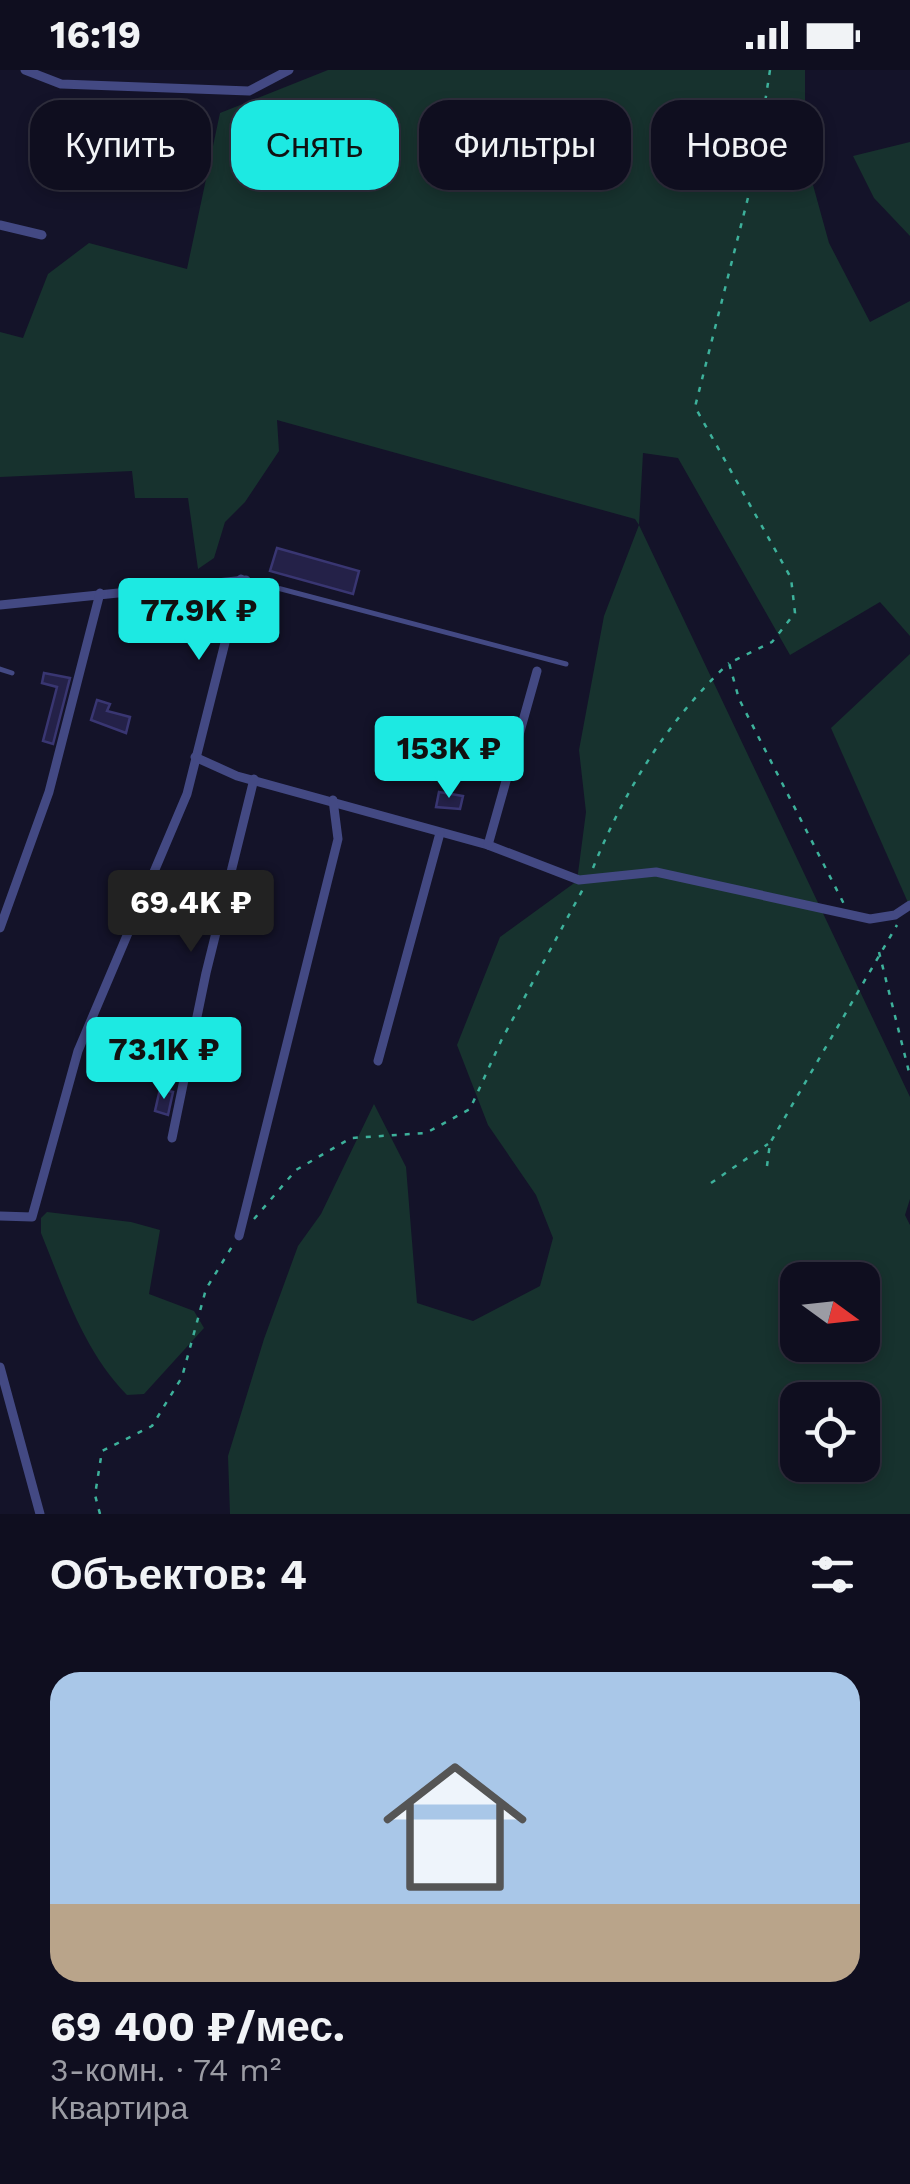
<!DOCTYPE html>
<html lang="ru">
<head>
<meta charset="utf-8">
<style>
	:root { --surface:#0f0e1f; --page:#1d1c2c; --text:#f1f3f6; --muted:#9b9ca4; --line:#2f2e3d; --accent:#1de9e2 }
	body { margin:0; font-family:"Work Sans",sans-serif; background:var(--page); color:var(--text); height:100vh; display:flex; flex-direction:column; font-size:38px; white-space:nowrap }
	* { box-sizing:border-box; margin:0 }
	p { font-size:32px; color:var(--muted) }
	.icon { flex:none; width:55px; height:55px; fill:none; stroke:currentColor; stroke-width:2; stroke-linecap:round; stroke-linejoin:round }
	.map { position:relative; height:1444px; overflow:hidden }
	.drawer { display:flex; flex-direction:column; background:var(--surface); flex:1 }
	.drawer>* { flex:none }
	.hud { position:absolute; left:30px; top:30px; width:850px; height:90px; display:flex; gap:20px }
	.needle { width:65px; rotate:105deg }
	.tools { position:absolute; left:780px; top:1192px; display:grid; gap:20px }
	.tools a { display:grid; place-items:center; width:100px; height:100px; border-radius:20px; background:var(--surface); box-shadow:0 5px 15px #0003,0 0 0 2px var(--line); font-size:50px }
	.price { position:absolute; translate:-50% -85px; padding:0 22px; border-radius:10px; background:var(--accent); color:#111; font-size:32px; line-height:65px; filter:drop-shadow(0 2px 5px #0008) }
	.price::after { content:''; position:absolute; left:50%; top:60px; width:30px; height:22px; margin-left:-15px; background:inherit; clip-path:polygon(0 0,100% 0,50% 100%) }
	.price.selected { background:#222; color:#fff }
	ul { padding:0; list-style:none }
	li { display:grid; align-content:center; gap:20px; height:530px; padding:0 50px }
	li+li { border-top:2px solid var(--line) }
	li span { display:grid; place-items:center; height:310px; border-radius:30px; color:#555 }
	li>.icon { margin-inline-start:auto }
	span .icon { width:180px; height:180px; fill:#fffc; stroke-width:1 }
	li b { font-size:42px }
	h2 { display:flex; justify-content:space-between; align-items:center; height:120px; padding:0 50px; font-size:42px }
	.chip { padding:0 35px; border-radius:30px; background:var(--surface); box-shadow:0 5px 15px #0003,0 0 0 2px var(--line); font-size:35px; line-height:90px }
	.chip.selected { background:var(--accent); color:#111 }
	.status { display:flex; justify-content:space-between; align-items:center; height:70px; padding:0 50px; background:var(--surface); direction:ltr }
	.status svg { height:28px; fill:currentColor }
	.map>svg:first-child { display:block }
	.green { fill:#17322e; fill-rule:evenodd }
	.building { fill:#242148; stroke:#393672; stroke-width:2.5 }
	.lines { fill:none; stroke-linecap:round; stroke-linejoin:round }
	.path { stroke:#3db19b; stroke-width:2.5; stroke-dasharray:5 8; stroke-linecap:butt }
	.lane { stroke:#434983; stroke-width:5 }
	.street { stroke:#434983; stroke-width:9 }
</style>
</head>
<body>
<div class="status"><b>16:19</b><svg viewBox="0 0 49 12"><path d="M0 12V9h3v3zM5 12V6h3v6zM10 12V3h3v9zM15 12V0h3v12zM26 1h20v11H26zM47 4h2v5h-2z"/></svg></div>
<div class="map">
<svg width="910" height="1444" viewBox="0 0 910 1444">
	<rect width="100%" height="100%" fill="#141329"/>
	<g class="green">
		<path d="M328 0H805V86L829 173 870 252 910 231V566L880 532 790 585 678 388 643 383 639 455 910 1027V1129L905 1145 910 1155V1444H230L228 1386 264 1269 298 1176 321 1144 374 1034 406 1097 417 1233 473 1251 540 1216 553 1168 536 1125 488 1055 457 975 500 867 577 811 586 742 579 680 604 546 639 455 635 449 277 350 279 381 245 432 225 452 214 488 198 499 188 428H135L132 401 0 407V262L23 268 48 204 89 173 187 199 220 43ZM798 1210H862V1275H798ZM798 1330H862V1395H798Z"/>
		<path d="M910 72V166L874 128 853 86Z"/>
		<path d="M910 584V837L831 658Z"/>
		<path d="M47 1142 131 1152 160 1160 149 1224 194 1241 204 1258 144 1324 127 1325C83 1280 64 1219 41 1163V1148Z"/>
	</g>
	<g class="building">
		<path d="M277 478 359 501 353 524 270 501Z"/>
		<path d="M44 603 70 608 53 674 43 671 57 617 42 613Z"/>
		<path d="M97 630 110 634 107 641 130 647 126 663 91 650Z"/>
		<path d="M439 722 463 726 460 739 436 737Z"/>
		<path d="M160 1019 173 1022 168 1045 155 1041Z"/>
	</g>
	<g class="lines">
		<g class="path">
			<path d="M770 0 754 104 695 337 791 508 795 543 772 572 729 593 739 629 844 834"/>
			<path d="M593 798C624 721 668 650 729 593"/>
			<path d="M879 882 910 1006"/>
			<path d="M767 1096 770 1073 897 855"/>
			<path d="M711 1113 768 1074"/>
			<path d="M254 1149 296 1100 351 1068 426 1063 470 1039 501 971 583 819"/>
			<path d="M100 1444 95 1425 102 1381 152 1356 182 1307 206 1219 233 1175"/>
		</g>
		<g class="lane">
			<path d="M247 510 566 594"/>
			<path d="M0 599 12 603"/>
		</g>
		<g class="street">
			<path d="M25 0 61 14 249 21 289 0"/>
			<path d="M0 155 42 165"/>
			<path d="M0 535 246 510"/>
			<path d="M195 687 237 706 488 775 579 810 656 802 870 849 895 845 910 835"/>
			<path d="M488 775 537 601"/>
			<path d="M0 858 49 722 100 523"/>
			<path d="M378 991 440 763"/>
			<path d="M172 1068 206 903 254 709"/>
			<path d="M0 1146 32 1147 78 981 187 724 241 509"/>
			<path d="M239 1166 338 769 333 730"/>
			<path d="M0 1297 40 1444"/>
		</g>
	</g>
</svg>
<div class="tools">
<a><svg class="needle" viewBox="-14 -14 28 28"><path d="M0-13l5 13h-10z" fill="#e53935"/><path d="M0 13l5-13h-10z" fill="#9b9ca4"/></svg></a>
<a><svg class="icon" aria-label="locate" viewBox="0 0 24 24"><circle cx="12" cy="12" r="6"/><path d="M12 2v4M12 18v4M2 12h4M18 12h4"/></svg></a>
</div>
<b class="price" style="left:199px;top:593px">77.9K ₽</b>
<b class="price" style="left:449px;top:731px">153K ₽</b>
<b class="price selected" style="left:191px;top:885px">69.4K ₽</b>
<b class="price" style="left:164px;top:1032px">73.1K ₽</b>
<div class="hud">
<a class="chip">Купить</a>
<a class="chip selected">Снять</a>
<a class="chip">Фильтры</a>
<a class="chip">Новое</a>
</div>
</div>
<section class="drawer">
<h2>Объектов: 4<svg class="icon" aria-label="filters" viewBox="0 0 24 24"><path d="M4 7h16M4 17h16"/><circle cx="9" cy="7" r="2"/><circle cx="15" cy="17" r="2"/></svg></h2>
<ul>
<li><span style="background:linear-gradient(#a9c7e8 75%,#b9a48a 0)"><svg class="icon" aria-label="home" viewBox="0 0 24 24"><path d="M3 11l9-7 9 7M6 9v11h12V9"/></svg></span><div><b>69 400 ₽/мес.</b><p>3-комн. · 74 m²</p><p>Квартира</p></div></li>
</ul>
</section>
</body>
</html>
